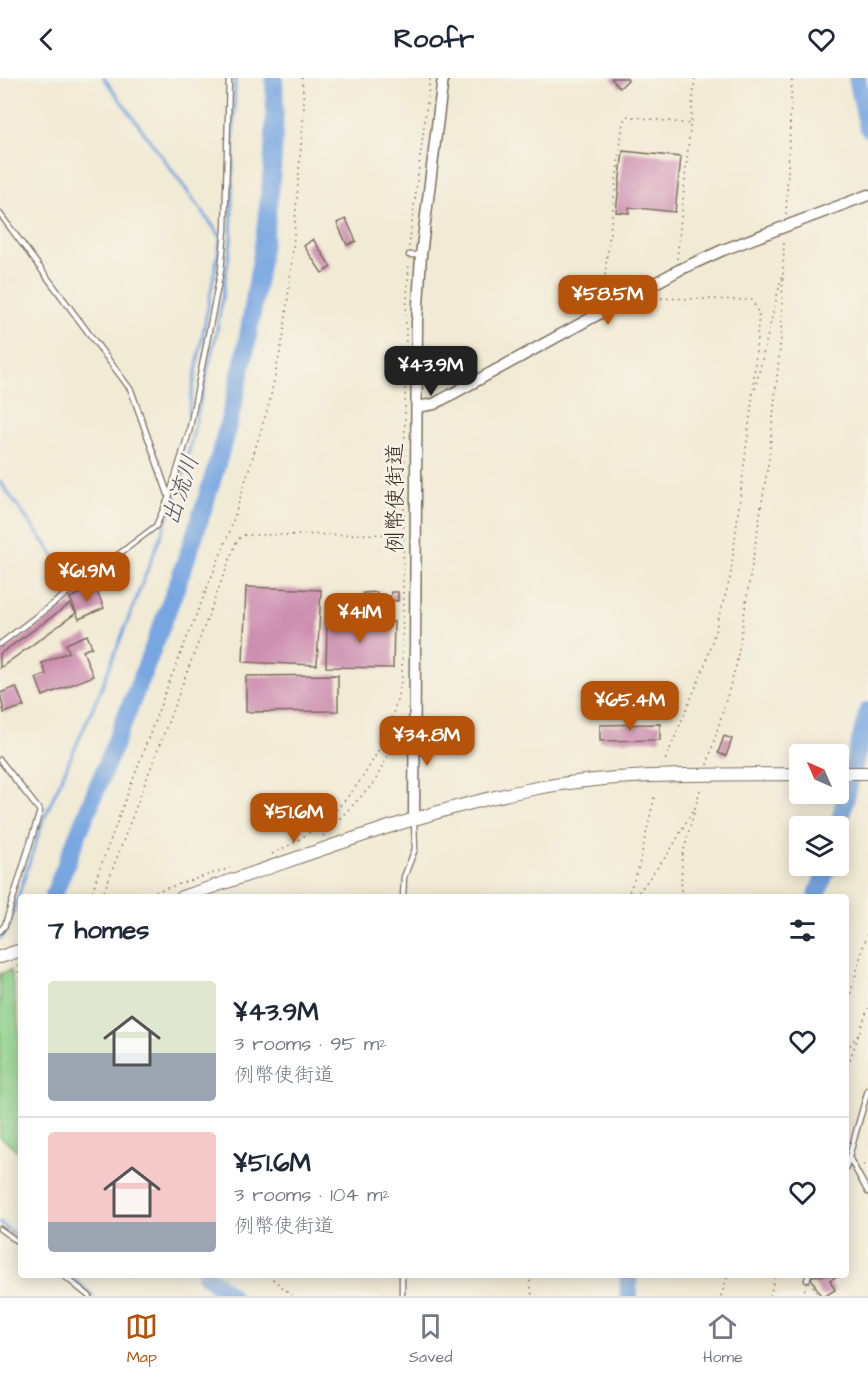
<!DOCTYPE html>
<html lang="en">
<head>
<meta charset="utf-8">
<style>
	:root { --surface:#fff; --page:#f2f2f3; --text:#1f2937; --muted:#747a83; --line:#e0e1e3; --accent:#b45309 }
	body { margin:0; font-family:"Architects Daughter","Klee One",sans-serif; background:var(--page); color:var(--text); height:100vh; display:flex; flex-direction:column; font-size:22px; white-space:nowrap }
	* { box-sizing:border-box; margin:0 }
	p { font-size:20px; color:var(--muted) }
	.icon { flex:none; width:33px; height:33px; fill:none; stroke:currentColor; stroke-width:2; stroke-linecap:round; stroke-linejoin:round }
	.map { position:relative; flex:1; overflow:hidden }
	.side { position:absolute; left:18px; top:816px; width:831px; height:384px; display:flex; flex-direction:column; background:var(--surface); border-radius:6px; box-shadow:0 3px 15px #0003 }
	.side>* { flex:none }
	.needle { width:39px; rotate:315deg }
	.buttons { position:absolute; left:789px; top:666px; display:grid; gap:12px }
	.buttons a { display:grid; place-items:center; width:60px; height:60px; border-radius:6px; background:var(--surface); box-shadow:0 3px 15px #0003; font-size:30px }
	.price { position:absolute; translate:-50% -51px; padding:0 14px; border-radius:12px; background:var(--accent); color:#fff; font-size:20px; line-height:39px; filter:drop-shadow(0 2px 3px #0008) }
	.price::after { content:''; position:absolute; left:50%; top:36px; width:18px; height:14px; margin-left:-9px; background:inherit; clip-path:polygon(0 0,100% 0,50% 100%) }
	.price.on { background:#222; color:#fff }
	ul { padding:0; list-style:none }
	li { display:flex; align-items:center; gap:18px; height:150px; padding:0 30px }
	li+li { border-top:2px solid var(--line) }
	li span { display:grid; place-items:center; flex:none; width:168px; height:120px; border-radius:6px; color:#555 }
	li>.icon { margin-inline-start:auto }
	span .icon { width:72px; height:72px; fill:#fffc; stroke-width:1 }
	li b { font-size:26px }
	h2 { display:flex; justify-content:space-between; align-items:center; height:72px; padding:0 30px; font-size:26px }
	header { display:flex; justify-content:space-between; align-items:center; height:78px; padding:0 30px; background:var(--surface); font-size:27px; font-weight:700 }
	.tab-bar { display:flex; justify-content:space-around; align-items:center; height:84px; border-top:2px solid var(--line); background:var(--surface); font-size:16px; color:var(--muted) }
	.tab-bar a { display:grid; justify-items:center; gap:3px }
	.tab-bar .on { color:var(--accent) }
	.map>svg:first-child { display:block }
	.green { fill:#8ed28b; stroke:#647e54; stroke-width:1.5 }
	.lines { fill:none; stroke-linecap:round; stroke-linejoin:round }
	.stream { stroke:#77a6e1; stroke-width:3 }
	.river { stroke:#77a6e1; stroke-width:18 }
	.building { fill:#cd8fb0 }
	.service-casing { stroke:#7b6d5e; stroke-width:7 }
	.tertiary-casing { stroke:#7b6d5e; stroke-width:13 }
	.secondary-casing { stroke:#7b6d5e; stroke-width:14 }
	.path { stroke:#7b6d5e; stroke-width:1.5; stroke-dasharray:1.5 4.5; stroke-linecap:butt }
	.service { stroke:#fff; stroke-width:4.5 }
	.tertiary { stroke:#fff; stroke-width:10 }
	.secondary { stroke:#fff; stroke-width:12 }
	.labels { text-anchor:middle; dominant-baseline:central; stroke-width:5; stroke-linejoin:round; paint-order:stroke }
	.street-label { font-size:22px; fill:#3b2a1e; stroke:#f7f3e8 }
	.water-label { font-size:24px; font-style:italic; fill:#505562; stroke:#f7f3e8 }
</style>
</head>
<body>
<header><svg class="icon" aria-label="back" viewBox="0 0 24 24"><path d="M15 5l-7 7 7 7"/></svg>Roofr<svg class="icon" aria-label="heart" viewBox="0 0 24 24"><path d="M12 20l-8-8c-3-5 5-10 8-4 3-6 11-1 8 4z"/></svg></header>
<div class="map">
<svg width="868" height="1218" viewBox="0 0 868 1218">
	<rect width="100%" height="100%" fill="#f7f3e8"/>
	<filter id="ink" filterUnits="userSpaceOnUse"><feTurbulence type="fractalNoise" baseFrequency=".0167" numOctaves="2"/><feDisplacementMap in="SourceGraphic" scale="12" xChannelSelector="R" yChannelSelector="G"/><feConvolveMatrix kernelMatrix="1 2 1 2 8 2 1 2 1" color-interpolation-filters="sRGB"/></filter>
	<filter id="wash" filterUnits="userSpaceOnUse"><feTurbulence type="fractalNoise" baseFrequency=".008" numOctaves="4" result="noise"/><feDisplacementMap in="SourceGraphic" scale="24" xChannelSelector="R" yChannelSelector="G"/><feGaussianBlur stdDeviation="1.35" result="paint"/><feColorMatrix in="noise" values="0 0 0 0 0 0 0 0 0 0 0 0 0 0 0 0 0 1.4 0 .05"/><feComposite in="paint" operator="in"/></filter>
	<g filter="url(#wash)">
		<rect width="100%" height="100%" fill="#f1ead4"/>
		<path class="green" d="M11 892 21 966V1075L0 1059V896Z"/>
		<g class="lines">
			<g class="stream">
				<path d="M104 0 221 159 188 336"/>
				<path d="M0 404 72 502"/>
				<path d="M0 861 7 853 42 745 101 611 182 403 217 252 231 164 235 0"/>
				<path d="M0 1145 21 1161"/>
				<path d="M69 1197 94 1218"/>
			</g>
			<g class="river">
				<path d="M857 0 868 50"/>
				<path d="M838 749 868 633"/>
				<path d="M53 819C121 644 204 469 243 284 249 256 253 227 258 199 269 133 277 67 274 0"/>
				<path d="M816 819 828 788"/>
				<path d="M206 1197 231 1218"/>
				<path d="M628 1197 629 1218"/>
			</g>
		</g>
		<g id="blocks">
			<g class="building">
				<path d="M611 0H626L628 2 620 10Z"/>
				<path d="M623 73 681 79 675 134 629 129V135L616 134Z"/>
				<path d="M346 141 356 163 347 167 337 145Z"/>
				<path d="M313 161 331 189 322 195 304 168Z"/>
				<path d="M95 509 104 530 79 541 70 520Z"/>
				<path d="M246 509 321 512 317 587 243 584Z"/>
				<path d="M377 514 378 524H363V515Z"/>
				<path d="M391 514H398V523L390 522Z"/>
				<path d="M70 526 76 535 0 590V576Z"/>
				<path d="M327 543 394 544 393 590 326 589Z"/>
				<path d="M87 557 92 569 83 573 93 598 43 618 36 600 46 596 42 585 69 574 66 566Z"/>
				<path d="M338 597V633L246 634V598Z"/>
				<path d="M16 609 24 628 4 635 0 615Z"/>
				<path d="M660 646V662L600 663V647Z"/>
				<path d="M724 658 732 661 726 678 718 675Z"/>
				<path d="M839 1197 830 1202 835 1212 825 1218H821L810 1198Z"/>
			</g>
		</g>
	</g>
	<g filter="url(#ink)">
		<use href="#blocks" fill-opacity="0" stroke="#7b6d5e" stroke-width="1.5"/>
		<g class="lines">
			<defs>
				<g id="service">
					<path d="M0 136 131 312 169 419"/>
					<path d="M409 177H421"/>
					<path d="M0 566 156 448 169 419 189 354 221 192 225 152 229 0"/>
					<path d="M0 682 40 733 5 847 0 853"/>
					<path d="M403 819 404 799 415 771 414 743"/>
					<path d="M850 1081 868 1114"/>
					<path d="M846 1089 868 1012"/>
					<path d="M0 1151 21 1166"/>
					<path d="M63 1197 89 1218"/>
					<path d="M807 1202 809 1197"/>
					<path d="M402 1218V1197"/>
				</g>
				<g id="tertiary">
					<path d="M417 329 434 326 679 192 723 172 868 117"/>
					<path d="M414 742 417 244 421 177 443 0"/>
				</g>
				<g id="secondary">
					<path d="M838 695H868"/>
					<path d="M182 819C294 783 412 735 527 712 616 694 708 697 800 696"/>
					<path d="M0 879 21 872"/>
				</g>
			</defs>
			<use href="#service" class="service-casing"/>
			<use href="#tertiary" class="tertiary-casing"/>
			<use href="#secondary" class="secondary-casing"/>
			<g class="path">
				<path d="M786 136 792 0"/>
				<path d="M409 169 430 0"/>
				<path d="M677 181 695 0"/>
				<path d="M649 220 752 222 759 236 752 323 730 501 705 587 664 685"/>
				<path d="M602 221 623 45 626 38 690 46"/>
				<path d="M406 238 409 186"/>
				<path d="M755 311 782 197"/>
				<path d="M707 687 736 588 769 380 781 259 784 162"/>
				<path d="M323 758 374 705 403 647"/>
				<path d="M272 776C345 743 390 674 402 597L406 243"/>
				<path d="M91 819 97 798 168 607 230 453 269 326 284 255 292 182 304 30 302 0"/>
				<path d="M102 819 237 462 244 457 403 456"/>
				<path d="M138 819 230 790"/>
				<path d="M627 819 638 792 655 716"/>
				<path d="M635 819 670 773 694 730"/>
				<path d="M681 819 682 779 701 708"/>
				<path d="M19 861 21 853"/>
				<path d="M18 887 21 918"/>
				<path d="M846 933 868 851"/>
				<path d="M846 972 858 957"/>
				<path d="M846 993 868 930"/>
				<path d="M863 1087H868"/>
				<path d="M268 1197 293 1218"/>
				<path d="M529 1197 532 1218"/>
				<path d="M813 1208 819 1218"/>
				<path d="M721 1218 728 1197"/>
				<path d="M770 1218 775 1197"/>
				<path d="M803 1218 805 1210"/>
			</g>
			<use href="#service" class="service"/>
			<use href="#tertiary" class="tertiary"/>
			<use href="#secondary" class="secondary"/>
		</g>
	</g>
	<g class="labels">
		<g class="street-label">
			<text transform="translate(395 420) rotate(-90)">例幣使街道</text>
		</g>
		<g class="water-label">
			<text transform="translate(181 412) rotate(-72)">出流川</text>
		</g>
	</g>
</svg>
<div class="buttons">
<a><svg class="needle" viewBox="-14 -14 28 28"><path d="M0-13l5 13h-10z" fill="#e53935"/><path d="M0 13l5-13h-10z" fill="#747a83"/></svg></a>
<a><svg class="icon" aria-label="layers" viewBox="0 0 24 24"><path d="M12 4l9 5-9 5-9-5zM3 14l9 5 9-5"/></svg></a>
</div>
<b class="price" style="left:608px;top:248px">¥58.5M</b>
<b class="price on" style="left:431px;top:319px">¥43.9M</b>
<b class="price" style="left:87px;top:525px">¥61.9M</b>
<b class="price" style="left:360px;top:566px">¥41M</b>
<b class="price" style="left:630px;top:654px">¥65.4M</b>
<b class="price" style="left:427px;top:689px">¥34.8M</b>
<b class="price" style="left:294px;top:766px">¥51.6M</b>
<section class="side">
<h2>7 homes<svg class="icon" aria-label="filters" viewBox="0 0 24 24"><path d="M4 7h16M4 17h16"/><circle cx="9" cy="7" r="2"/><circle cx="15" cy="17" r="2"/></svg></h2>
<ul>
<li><span style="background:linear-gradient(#dfe7d0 60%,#9aa5b1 0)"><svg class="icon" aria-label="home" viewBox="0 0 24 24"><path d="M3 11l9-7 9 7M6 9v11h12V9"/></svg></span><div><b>¥43.9M</b><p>3 rooms · 95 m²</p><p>例幣使街道</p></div><svg class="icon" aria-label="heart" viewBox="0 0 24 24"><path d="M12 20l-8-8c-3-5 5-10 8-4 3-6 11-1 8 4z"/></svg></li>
<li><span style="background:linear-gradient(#f6c9c9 75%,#9aa5b1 0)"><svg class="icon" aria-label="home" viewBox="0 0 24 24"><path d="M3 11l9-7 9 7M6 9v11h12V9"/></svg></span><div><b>¥51.6M</b><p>3 rooms · 104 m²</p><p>例幣使街道</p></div><svg class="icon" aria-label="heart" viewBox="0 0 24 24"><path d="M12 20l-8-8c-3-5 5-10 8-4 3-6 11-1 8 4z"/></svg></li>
</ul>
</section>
</div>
<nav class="tab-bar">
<a class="on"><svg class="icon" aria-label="map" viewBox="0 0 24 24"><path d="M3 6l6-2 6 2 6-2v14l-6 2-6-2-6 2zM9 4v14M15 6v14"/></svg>Map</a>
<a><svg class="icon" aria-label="saved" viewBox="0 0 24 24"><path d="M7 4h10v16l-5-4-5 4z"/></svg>Saved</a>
<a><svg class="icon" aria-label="home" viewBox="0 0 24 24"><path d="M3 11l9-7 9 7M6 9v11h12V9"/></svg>Home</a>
</nav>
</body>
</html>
